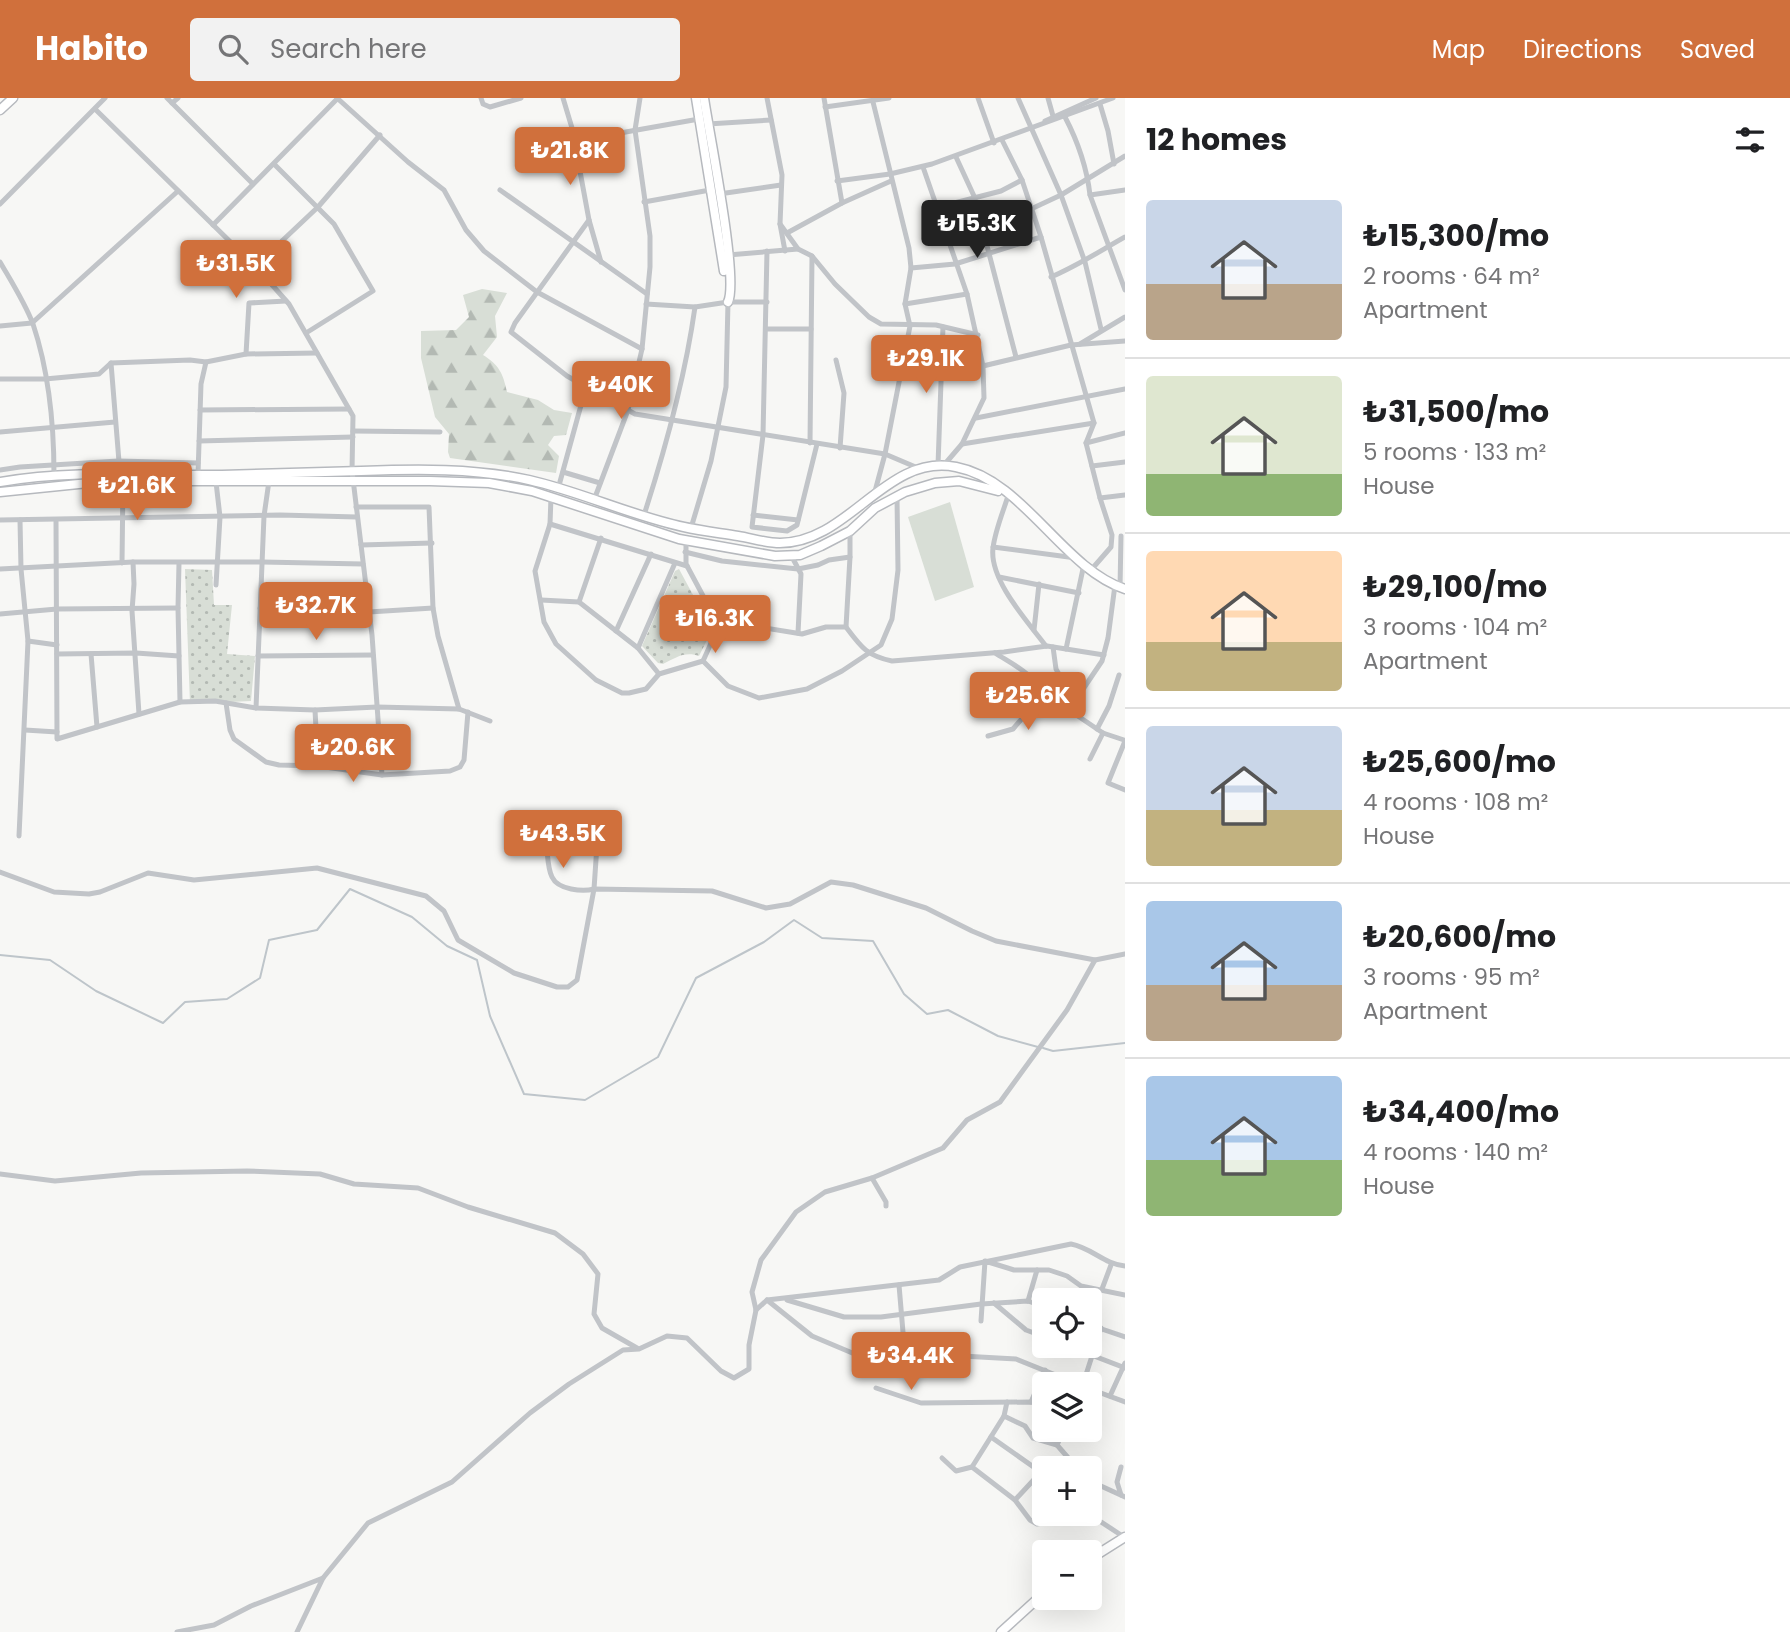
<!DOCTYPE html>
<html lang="en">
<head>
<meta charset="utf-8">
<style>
	:root { --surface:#fff; --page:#f2f2f2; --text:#202124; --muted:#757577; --line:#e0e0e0; --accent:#d0703c }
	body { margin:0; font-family:Poppins,sans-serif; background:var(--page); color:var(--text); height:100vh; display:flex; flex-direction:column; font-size:26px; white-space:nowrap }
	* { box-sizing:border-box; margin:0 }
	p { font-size:23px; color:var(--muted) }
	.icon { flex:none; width:38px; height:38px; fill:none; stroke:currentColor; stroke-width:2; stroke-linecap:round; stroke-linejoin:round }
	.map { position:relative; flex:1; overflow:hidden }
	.sheet { display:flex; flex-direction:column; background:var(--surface); width:665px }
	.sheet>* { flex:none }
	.controls { position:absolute; left:1032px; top:1190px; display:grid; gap:14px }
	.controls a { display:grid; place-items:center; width:70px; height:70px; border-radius:7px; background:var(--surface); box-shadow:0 7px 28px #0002; font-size:35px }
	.price { position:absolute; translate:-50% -60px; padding:0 16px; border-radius:7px; background:var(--accent); color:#fff; font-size:23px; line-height:46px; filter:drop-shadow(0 2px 4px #0008) }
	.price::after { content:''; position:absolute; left:50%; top:42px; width:21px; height:16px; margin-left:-10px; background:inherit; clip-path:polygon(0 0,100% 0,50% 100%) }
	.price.current { background:#222; color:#fff }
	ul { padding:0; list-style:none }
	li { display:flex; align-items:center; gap:21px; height:175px; padding:0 21px }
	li+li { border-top:2px solid var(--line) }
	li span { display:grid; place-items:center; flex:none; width:196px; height:140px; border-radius:7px; color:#555 }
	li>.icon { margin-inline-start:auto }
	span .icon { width:84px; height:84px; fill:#fffc; stroke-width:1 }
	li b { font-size:30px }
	h2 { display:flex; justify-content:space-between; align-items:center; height:84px; padding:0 21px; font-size:30px }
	header { display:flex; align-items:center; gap:42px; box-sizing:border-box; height:98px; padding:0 35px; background:var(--accent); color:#fff }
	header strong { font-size:33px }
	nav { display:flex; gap:38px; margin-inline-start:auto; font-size:24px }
	.search { width:490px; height:63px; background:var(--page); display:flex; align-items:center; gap:18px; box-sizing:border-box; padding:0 24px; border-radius:7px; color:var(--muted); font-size:26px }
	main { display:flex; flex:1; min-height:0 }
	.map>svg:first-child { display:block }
	.forest { fill:url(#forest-firs) }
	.park { fill:url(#park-dots) }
	.garden { fill:#d8ded6 }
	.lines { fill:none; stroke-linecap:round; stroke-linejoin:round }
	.stream { stroke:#bec5ca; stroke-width:2 }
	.secondary-casing { stroke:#b6b9be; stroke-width:11 }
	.street { stroke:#c1c4c8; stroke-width:5 }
	.secondary { stroke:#fff; stroke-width:8 }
</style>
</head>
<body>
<header>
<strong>Habito</strong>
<div class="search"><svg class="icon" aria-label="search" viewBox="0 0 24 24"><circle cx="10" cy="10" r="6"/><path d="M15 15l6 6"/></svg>Search here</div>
<nav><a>Map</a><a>Directions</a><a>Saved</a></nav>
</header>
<main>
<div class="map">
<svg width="1125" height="1534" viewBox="0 0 1125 1534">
	<defs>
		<pattern id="forest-firs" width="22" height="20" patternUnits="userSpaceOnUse" patternTransform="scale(1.75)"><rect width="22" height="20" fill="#d8ded6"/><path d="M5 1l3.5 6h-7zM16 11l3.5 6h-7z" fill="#b3b9b3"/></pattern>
		<pattern id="park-dots" width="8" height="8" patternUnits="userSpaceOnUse" patternTransform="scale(1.75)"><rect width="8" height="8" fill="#d8ded6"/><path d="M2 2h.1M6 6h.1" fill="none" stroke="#b3b9b3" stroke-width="1.8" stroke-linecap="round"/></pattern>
	</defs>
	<rect width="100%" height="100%" fill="#f7f7f5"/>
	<path class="forest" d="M482 191 507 195 495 218 497 239 483 257C499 267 503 275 507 294L538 302 554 312 572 315 566 337 554 338 548 347 559 358 556 375 450 360 448 354 449 336 435 319 421 260V233L456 232 469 219 463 197Z"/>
	<g class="park">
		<path d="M185 471 212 472 214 507H232L227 556 255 558 251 603 190 606Z"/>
		<path d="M679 471 712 532 699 558C685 553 675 560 663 566L658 565 642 548 675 473Z"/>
	</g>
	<path class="garden" d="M950 404 974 489 935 503 908 419Z"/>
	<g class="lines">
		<g class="stream">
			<path d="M0 857 50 862 96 893 163 925 185 904 227 901 260 880 269 842 317 832 350 791 412 819 447 848 477 862 490 918 524 996 585 1002 658 959 696 880 764 844 794 822 822 840 873 843 904 896 927 916 948 912 998 938 1038 949"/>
			<path d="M1043 950 1053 953 1125 945"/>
		</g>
		<defs>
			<g id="secondary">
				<path d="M696 0 724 173"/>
				<path d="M704 0C709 35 739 181 728 204"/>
				<path d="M0 12 13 0"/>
				<path d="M0 384C74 371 148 378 222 377 269 376 315 374 361 373 417 371 474 370 529 382 582 394 632 418 684 429 702 433 720 435 738 438 751 440 766 445 780 445 849 445 886 355 956 369 1024 382 1062 470 1125 491"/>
				<path d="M0 394 108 383H430L489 385 532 393 679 441 775 458 800 457 821 448 850 433 875 410 905 394 935 385 959 383 998 393"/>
				<path d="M1090 1461 1125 1439"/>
				<path d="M1001 1534 1045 1494"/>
			</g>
		</defs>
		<use href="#secondary" class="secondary-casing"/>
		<g class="street">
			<path d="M167 0 172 5 178 0"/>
			<path d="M337 0 408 64 444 92 466 132 484 153 537 194 642 251"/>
			<path d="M481 0 483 6 490 9 521 0"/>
			<path d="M563 0 572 30 589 122 601 164"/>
			<path d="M767 0 782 77 780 126 785 153"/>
			<path d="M824 0 842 105"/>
			<path d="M978 0 994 45"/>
			<path d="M1018 0 1061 97 1085 164 1101 231"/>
			<path d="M1048 0 1053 18"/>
			<path d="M873 4 909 150 911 170 905 206 910 228 885 356 874 397"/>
			<path d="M172 5 253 86"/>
			<path d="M1100 6 1108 33 1114 66"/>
			<path d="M825 9 889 0"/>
			<path d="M95 11 258 171 289 206 353 318 352 373 372 537 382 677"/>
			<path d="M1065 19C1077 42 1087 71 1090 97L1125 192"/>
			<path d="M1045 23 1096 0"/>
			<path d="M708 26 771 22"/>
			<path d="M1002 42 1022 82 1041 139 1094 325 1086 345 1100 400 1112 437 1111 449 1091 472"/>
			<path d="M575 43 699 21"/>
			<path d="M956 59 974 98 1016 259"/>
			<path d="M274 66 334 126 373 193 306 235"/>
			<path d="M923 69 967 196 983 268 984 300 962 346 944 367"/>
			<path d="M837 83 890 76 932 66 1113 0"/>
			<path d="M500 92 647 196"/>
			<path d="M719 96 781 87"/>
			<path d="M1090 97 1125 92"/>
			<path d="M644 104 710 92"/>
			<path d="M0 106 105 0"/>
			<path d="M935 110 1001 93 1022 82"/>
			<path d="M1031 111 1061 97 1125 58"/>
			<path d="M589 122 515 225 511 234 567 278 635 316 885 356 918 370"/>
			<path d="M780 126 798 151 812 158 835 186 869 219 881 226 936 227 978 237"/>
			<path d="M213 127 338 0"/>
			<path d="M787 135 842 105 891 83"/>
			<path d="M767 153 763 337 752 429 787 433 797 427 817 346"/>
			<path d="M728 157 798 151"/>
			<path d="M0 164C11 183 25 205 33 226 49 274 54 328 54 377"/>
			<path d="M911 170 955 166 1041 139"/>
			<path d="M258 171 283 142 318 109 380 37"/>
			<path d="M1051 179C1077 168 1100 153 1125 139"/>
			<path d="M646 206 695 209 728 204H767"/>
			<path d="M905 206 967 196"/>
			<path d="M0 228 32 225 178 93"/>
			<path d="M766 231H811"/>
			<path d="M1080 246 1125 219"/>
			<path d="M246 256 249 205 286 203"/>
			<path d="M836 262 844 295 840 350"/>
			<path d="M111 265 120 376"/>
			<path d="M983 268 1071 247 1125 243"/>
			<path d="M0 281H45L99 276 111 265 190 262 206 264 246 256 317 255"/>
			<path d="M200 312 349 311"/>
			<path d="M976 320 1125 291"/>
			<path d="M353 333 440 334"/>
			<path d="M0 334 115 324"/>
			<path d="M199 343 353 339"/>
			<path d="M810 345 812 158"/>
			<path d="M1086 345 1125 335"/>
			<path d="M962 346 1094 325"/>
			<path d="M938 367 943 229"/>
			<path d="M1092 368 1125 364"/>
			<path d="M0 372 20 369 118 363 198 365"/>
			<path d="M563 374 600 385"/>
			<path d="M198 376 201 286 206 264"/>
			<path d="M558 391 586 289"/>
			<path d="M1008 398C1003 414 995 433 993 450 989 482 1028 524 1046 548"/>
			<path d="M551 399 550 426 535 473 544 524 556 546 596 582 622 595H629L646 591 659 576 703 563 728 588 759 600 807 591 842 573 881 547 892 521 898 472 897 399"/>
			<path d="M1100 400 1125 397"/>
			<path d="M594 402 628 312 642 251 650 169V138L635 32 640 0"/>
			<path d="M356 409H429L433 510 438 538 459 611"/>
			<path d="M644 417C666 349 685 280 695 209"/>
			<path d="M753 417 798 422"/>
			<path d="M0 422 280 417 357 419"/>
			<path d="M56 422 57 641 180 604 215 603 256 610 315 612 377 609 459 611 490 623"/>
			<path d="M550 426 687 468"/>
			<path d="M691 430 711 363 726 289 728 204"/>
			<path d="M850 433V459L846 529C861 549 867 558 892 563L1004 554 1047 548 1104 557"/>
			<path d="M686 443V466L709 509 721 523 802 536 826 529H846"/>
			<path d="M361 447 432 445"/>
			<path d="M993 449 1076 460"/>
			<path d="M685 454 722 463 798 471 818 467 829 462 850 459"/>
			<path d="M791 457 801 476 798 535"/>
			<path d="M133 464 134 486 132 513 139 616"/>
			<path d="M122 465 123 383"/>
			<path d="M179 465 178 510 180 604"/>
			<path d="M0 471 133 464H262L363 466"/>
			<path d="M999 479 1079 495"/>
			<path d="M216 487 220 419 216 384"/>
			<path d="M1115 487 1108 540 1102 563 1069 612 1103 635 1124 642"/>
			<path d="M1120 490 1121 438"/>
			<path d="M541 502 579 504 638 550 659 576"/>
			<path d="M579 504 601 440"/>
			<path d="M260 510 369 514 433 510"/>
			<path d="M0 516 57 511 178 510"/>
			<path d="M1034 532 1039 486"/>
			<path d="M616 533 651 456"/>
			<path d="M28 543 57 547"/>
			<path d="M1053 549 1056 571 1074 603"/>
			<path d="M638 550 675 465"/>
			<path d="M1066 551 1084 466"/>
			<path d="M995 555C1017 569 1039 578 1045 605"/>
			<path d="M57 556 136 555 179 558"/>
			<path d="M91 556 97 629"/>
			<path d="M258 558 373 557"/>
			<path d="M703 563 721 523"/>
			<path d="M226 605 230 632 234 641 266 664 279 667 318 668 382 677 450 673 460 669 464 662 468 614"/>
			<path d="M256 610 264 418 269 383"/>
			<path d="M315 612 318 668"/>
			<path d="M1097 631 1109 608 1119 577"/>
			<path d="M25 632 57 634"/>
			<path d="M988 638 1013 631 1025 617 1049 604 1069 612"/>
			<path d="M1125 643 1108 685 1125 692"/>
			<path d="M1090 661 1103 635"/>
			<path d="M19 738 28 543 21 471 20 422"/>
			<path d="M546 744C548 755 547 769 552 779 558 792 583 794 594 791L712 793 766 810 790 806 831 784 853 787 926 810 972 833 996 843 1095 862 1125 856"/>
			<path d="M0 774 54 794 89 796 100 794 148 775 194 782 317 770 426 798 444 813 458 842 514 875 557 889H568L577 882 594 791 597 747"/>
			<path d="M0 1076 55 1083 141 1075 247 1073 320 1076 354 1086 418 1090 468 1109 555 1135 583 1156 598 1176 594 1216 602 1230 637 1250"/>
			<path d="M872 1080 886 1104V1108"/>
			<path d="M899 1187 904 1246"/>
			<path d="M1102 1191 1111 1167"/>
			<path d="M767 1202 812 1238 914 1281 936 1265 950 1259 962 1258 1016 1261 1078 1286"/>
			<path d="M787 1202 844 1219H881L981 1206 1028 1203 1045 1209"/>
			<path d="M1028 1203 1037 1172"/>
			<path d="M994 1205 1026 1232 1045 1239"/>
			<path d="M756 1212 767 1202 939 1182 960 1169 1071 1146C1092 1150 1104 1166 1125 1168"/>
			<path d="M981 1223 985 1163 1014 1172H1049L1067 1178 1081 1188 1125 1197"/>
			<path d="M1090 1227 1125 1239"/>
			<path d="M1068 1248 1125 1270"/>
			<path d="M1083 1286 1101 1230"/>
			<path d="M876 1290 921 1305 1031 1304 1045 1307"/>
			<path d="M1090 1291 1125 1304"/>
			<path d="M1110 1298 1125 1265"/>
			<path d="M1007 1304 1004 1318 972 1369 1015 1402 1030 1422 1037 1426 1047 1424 1054 1416"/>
			<path d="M1031 1304 1045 1272"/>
			<path d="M1004 1318 1025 1328 1033 1340 1057 1347 1064 1332"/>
			<path d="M991 1339 1045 1377"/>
			<path d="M1057 1347 1077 1370"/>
			<path d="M942 1360 956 1373 972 1369"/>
			<path d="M1121 1369 1117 1384 1121 1397"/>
			<path d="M1090 1383 1125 1399"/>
			<path d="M1015 1402 1041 1374"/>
			<path d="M1089 1416 1124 1439"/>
			<path d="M177 1534 214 1527 251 1508 323 1480"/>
			<path d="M297 1534 323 1480 368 1425 452 1384 530 1315 569 1286 623 1252 639 1251 667 1238 687 1240 721 1273 734 1280 749 1271V1247L756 1212 752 1194 761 1162 796 1114 825 1094 872 1080 943 1050 967 1022 1000 1004 1067 912 1095 862"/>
		</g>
		<use href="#secondary" class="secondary"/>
	</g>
</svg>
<div class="controls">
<a><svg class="icon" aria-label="locate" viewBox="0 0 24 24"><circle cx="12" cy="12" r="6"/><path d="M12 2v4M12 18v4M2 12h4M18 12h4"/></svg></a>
<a><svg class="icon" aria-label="layers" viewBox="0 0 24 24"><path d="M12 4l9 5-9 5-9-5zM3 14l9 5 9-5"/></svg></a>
<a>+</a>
<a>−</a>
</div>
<b class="price" style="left:570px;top:89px">₺21.8K</b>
<b class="price current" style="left:977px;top:162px">₺15.3K</b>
<b class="price" style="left:236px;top:202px">₺31.5K</b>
<b class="price" style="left:926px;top:297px">₺29.1K</b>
<b class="price" style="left:621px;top:323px">₺40K</b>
<b class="price" style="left:137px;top:424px">₺21.6K</b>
<b class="price" style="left:316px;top:544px">₺32.7K</b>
<b class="price" style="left:715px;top:557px">₺16.3K</b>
<b class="price" style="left:1028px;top:634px">₺25.6K</b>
<b class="price" style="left:353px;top:686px">₺20.6K</b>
<b class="price" style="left:563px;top:772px">₺43.5K</b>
<b class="price" style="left:911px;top:1294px">₺34.4K</b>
</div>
<section class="sheet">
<h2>12 homes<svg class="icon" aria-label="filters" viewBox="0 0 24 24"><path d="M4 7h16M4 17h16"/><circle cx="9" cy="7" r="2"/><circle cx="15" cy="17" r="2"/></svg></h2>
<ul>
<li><span style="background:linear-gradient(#c9d6e8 60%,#b9a48a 0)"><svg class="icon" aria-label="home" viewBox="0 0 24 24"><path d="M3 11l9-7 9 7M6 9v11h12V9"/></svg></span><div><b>₺15,300/mo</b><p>2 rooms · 64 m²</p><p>Apartment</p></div></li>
<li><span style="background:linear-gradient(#dfe7d0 70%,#8fb573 0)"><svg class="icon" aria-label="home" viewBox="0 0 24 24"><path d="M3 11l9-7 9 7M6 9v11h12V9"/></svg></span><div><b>₺31,500/mo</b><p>5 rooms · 133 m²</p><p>House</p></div></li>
<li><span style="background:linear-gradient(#ffd9b3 65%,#c2b280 0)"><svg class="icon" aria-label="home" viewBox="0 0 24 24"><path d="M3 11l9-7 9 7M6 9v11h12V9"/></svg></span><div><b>₺29,100/mo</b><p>3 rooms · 104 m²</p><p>Apartment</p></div></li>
<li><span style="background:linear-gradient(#c9d6e8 60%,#c2b280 0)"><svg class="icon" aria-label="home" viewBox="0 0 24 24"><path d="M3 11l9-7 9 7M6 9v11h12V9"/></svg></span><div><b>₺25,600/mo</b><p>4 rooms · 108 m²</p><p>House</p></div></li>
<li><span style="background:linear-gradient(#a9c7e8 60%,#b9a48a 0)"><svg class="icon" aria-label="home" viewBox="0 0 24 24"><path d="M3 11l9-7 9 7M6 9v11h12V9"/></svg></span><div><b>₺20,600/mo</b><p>3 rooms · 95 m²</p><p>Apartment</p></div></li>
<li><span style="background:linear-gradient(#a9c7e8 60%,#8fb573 0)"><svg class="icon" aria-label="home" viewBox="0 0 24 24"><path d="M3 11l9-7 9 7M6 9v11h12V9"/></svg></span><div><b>₺34,400/mo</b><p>4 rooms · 140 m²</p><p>House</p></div></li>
</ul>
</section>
</main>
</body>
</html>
